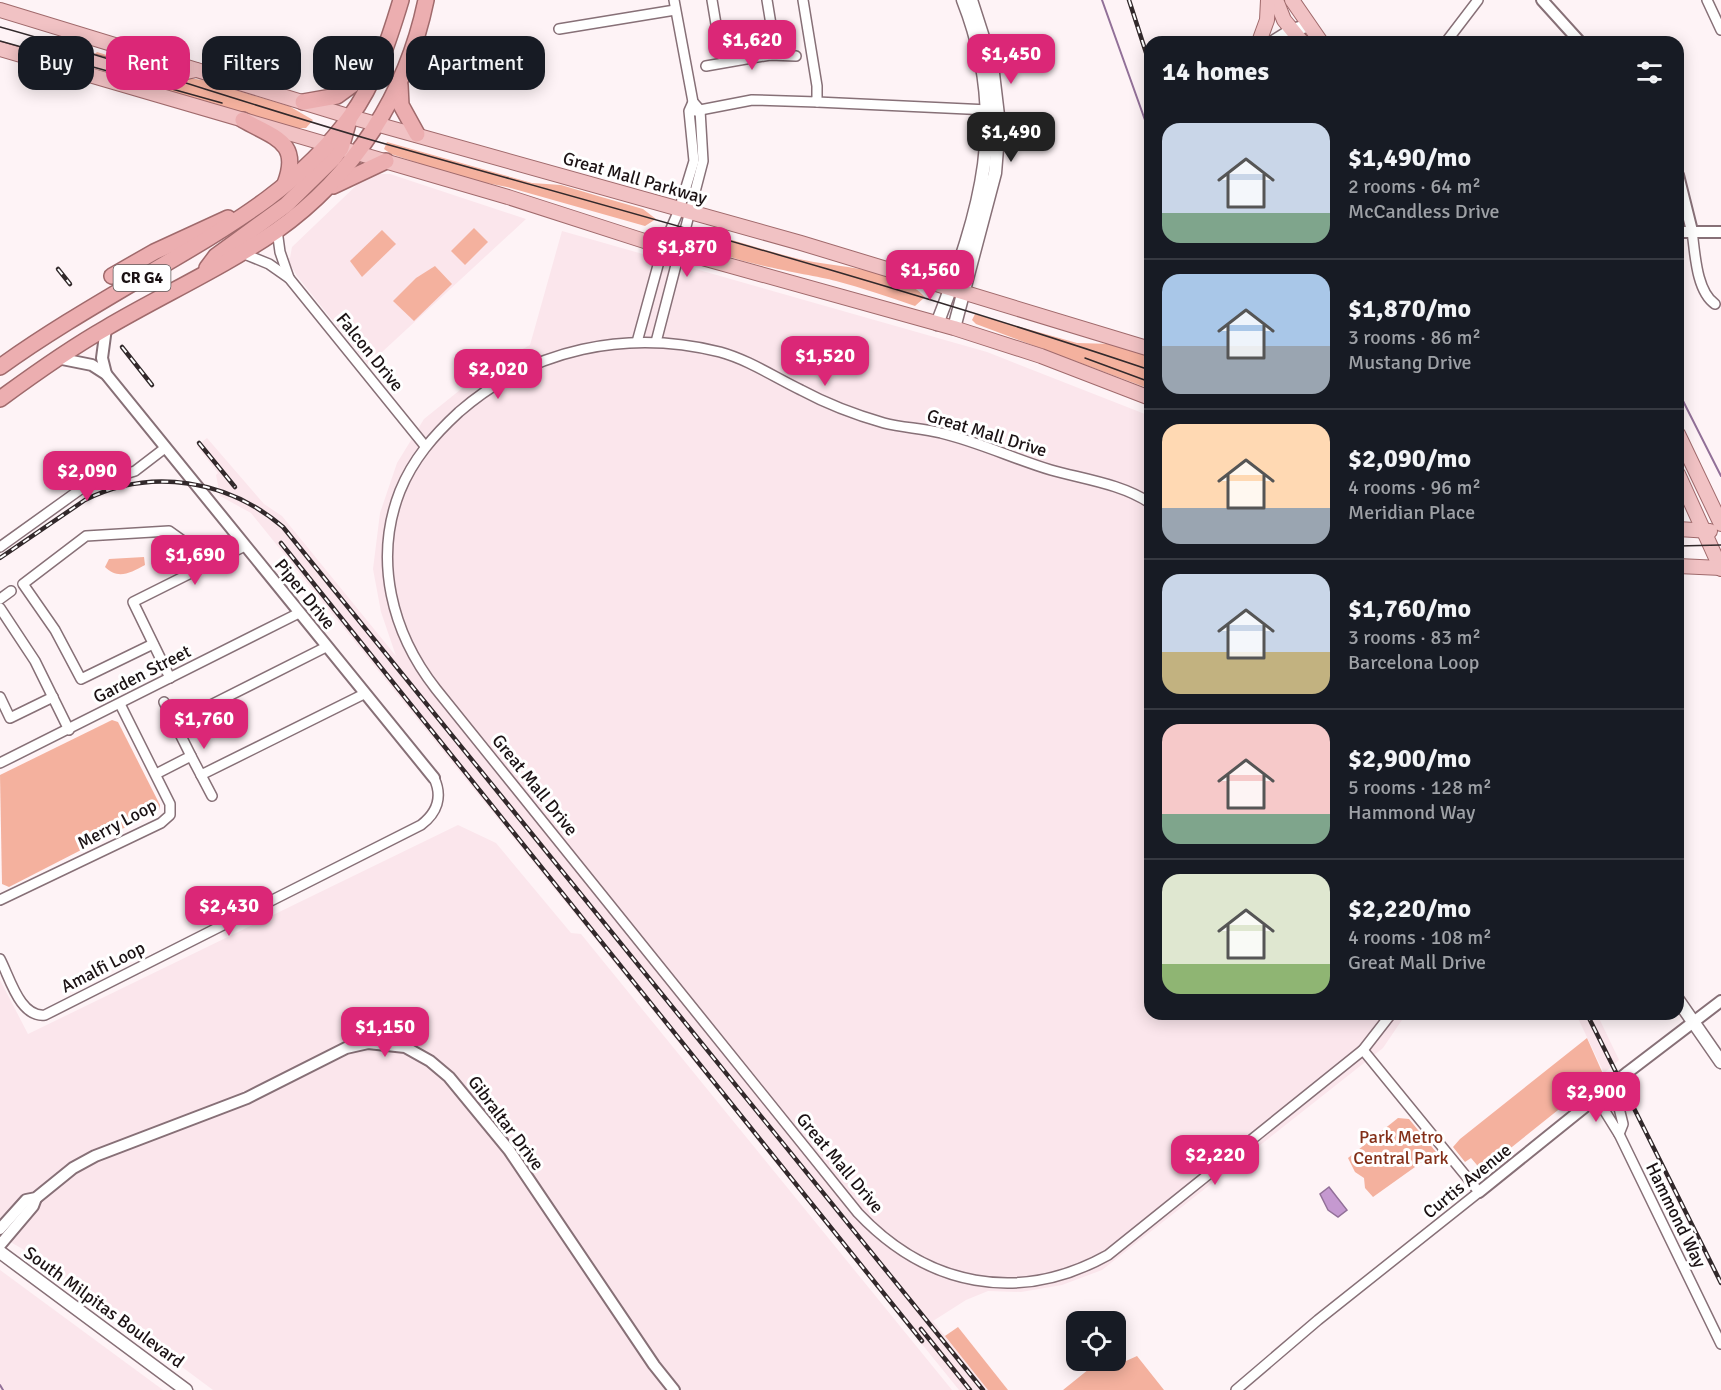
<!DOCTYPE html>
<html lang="en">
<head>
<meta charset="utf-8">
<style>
	:root { --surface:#171b24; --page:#242831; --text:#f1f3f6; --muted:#9ea1a6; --line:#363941; --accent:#db2777 }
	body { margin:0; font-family:Signika,sans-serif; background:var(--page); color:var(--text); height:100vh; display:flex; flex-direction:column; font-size:22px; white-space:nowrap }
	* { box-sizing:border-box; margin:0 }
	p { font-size:20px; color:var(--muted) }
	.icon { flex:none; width:33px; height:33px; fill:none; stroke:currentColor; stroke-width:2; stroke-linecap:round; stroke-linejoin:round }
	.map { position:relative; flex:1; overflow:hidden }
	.drawer { position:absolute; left:1144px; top:36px; width:540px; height:984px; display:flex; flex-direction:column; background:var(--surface); border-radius:18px; box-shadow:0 3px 15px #0003 }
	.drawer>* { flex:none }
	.hud { position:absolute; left:18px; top:36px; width:570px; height:54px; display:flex; gap:12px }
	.fabs { position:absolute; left:1066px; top:1311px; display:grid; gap:12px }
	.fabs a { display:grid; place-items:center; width:60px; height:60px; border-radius:12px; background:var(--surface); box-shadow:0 3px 15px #0003; font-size:30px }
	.price { position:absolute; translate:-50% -51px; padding:0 14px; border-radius:12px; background:var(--accent); color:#fff; font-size:20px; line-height:39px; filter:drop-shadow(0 2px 3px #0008) }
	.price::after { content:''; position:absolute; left:50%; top:36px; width:18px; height:14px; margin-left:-9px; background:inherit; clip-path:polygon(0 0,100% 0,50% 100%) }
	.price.selected { background:#222; color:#fff }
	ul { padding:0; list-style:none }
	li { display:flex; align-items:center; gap:18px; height:150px; padding:0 18px }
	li+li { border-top:2px solid var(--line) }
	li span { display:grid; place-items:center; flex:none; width:168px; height:120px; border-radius:18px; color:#555 }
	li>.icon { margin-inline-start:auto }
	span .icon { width:72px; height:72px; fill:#fffc; stroke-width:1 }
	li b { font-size:26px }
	h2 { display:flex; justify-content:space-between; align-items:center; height:72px; padding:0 18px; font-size:26px }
	.chip { padding:0 21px; border-radius:18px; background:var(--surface); box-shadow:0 3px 15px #0003; font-size:21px; line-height:54px }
	.chip.selected { background:var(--accent); color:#fff }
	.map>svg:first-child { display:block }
	.built { fill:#fbe6ec }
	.green { fill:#f4b19e }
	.water { fill:#c599d0; stroke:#927098; stroke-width:1.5 }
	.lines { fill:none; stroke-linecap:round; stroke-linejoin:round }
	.stream { stroke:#927098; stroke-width:2 }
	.minor-casing { stroke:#877077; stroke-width:12 }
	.tertiary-casing { stroke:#877077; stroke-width:14 }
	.secondary-casing { stroke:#877077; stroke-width:15 }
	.primary-casing { stroke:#a06a6c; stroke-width:16 }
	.trunk-casing { stroke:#a06a6c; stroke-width:18 }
	.minor { stroke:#fff; stroke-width:9 }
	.tertiary { stroke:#fff; stroke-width:10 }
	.secondary { stroke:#fff; stroke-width:12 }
	.primary { stroke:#f1c2c4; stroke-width:14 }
	.trunk { stroke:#ecaeb0; stroke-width:15 }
	.tram { stroke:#32292b; stroke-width:1.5 }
	.rail-casing { stroke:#32292b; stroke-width:4.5 }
	.rail { stroke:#fff; stroke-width:2; stroke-dasharray:7; stroke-linecap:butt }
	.labels { text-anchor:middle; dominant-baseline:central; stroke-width:6; stroke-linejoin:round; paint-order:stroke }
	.shield { fill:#fff; stroke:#5f595a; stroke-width:1.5 }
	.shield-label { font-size:16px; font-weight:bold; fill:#1b1214 }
	.street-label { font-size:18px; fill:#1b1214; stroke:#fff }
	.park-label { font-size:18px; fill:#832f18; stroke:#fff }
</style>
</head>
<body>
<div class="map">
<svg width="1721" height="1390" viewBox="0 0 1721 1390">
	<rect width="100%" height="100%" fill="#fef3f6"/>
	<g class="built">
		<path d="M376 174H390L526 219 368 365 297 276 287 259 290 258 292 247 363 179Z"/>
		<path d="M562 231 987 352 1150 416V1014H1406L1383 1048 1102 1270 1062 1285 1021 1292 988 1291 966 1300 933 1321 988 1390H959L251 513 220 496 216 475 218 473 197 446 207 438 264 504 282 516 396 656 381 612 373 569 380 513 397 463 424 419 486 369 530 345Z"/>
		<path d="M458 825 496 843 571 933 581 934 952 1390H213L26 1251 0 1236V980L28 1034Z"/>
		<path d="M1576 1014H1597L1619 1060 1604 1073Z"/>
		<path d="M0 1270 163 1390H0Z"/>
	</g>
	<g class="green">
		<path d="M97 52 171 75 202 80 289 106 313 120 306 128H295L87 68 90 59Z"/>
		<path d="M387 142 532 183 561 185 598 196 643 209 656 219 645 226 507 187 466 179 391 154 384 149Z"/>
		<path d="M474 228 488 242 465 265 451 251Z"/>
		<path d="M382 230 396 244 362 277 350 261Z"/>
		<path d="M705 232C736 241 767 251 799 259 836 268 898 267 925 297L915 306C889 297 862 288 836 281 804 273 720 262 698 241L700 233Z"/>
		<path d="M435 266 452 284 414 321 393 301 416 278Z"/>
		<path d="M975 314 1077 343 1112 344 1150 356V389L976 324 972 320Z"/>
		<path d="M144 557 145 565C130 573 118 580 105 567L109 559Z"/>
		<path d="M112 720 118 722 160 805 159 810 9 887 2 884 0 775Z"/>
		<path d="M1587 1038 1603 1074 1482 1171 1471 1158 1465 1162 1453 1147 1460 1139Z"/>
		<path d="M1398 1118 1409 1119 1436 1152 1373 1197 1365 1188 1364 1178 1355 1172 1348 1158Z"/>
		<path d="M958 1327 1008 1390H988L945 1336Z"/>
		<path d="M1123 1355 1126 1361 1137 1356 1164 1390H1063L1099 1361 1116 1360V1357Z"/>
	</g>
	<path class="water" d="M1329 1187 1347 1210 1338 1217 1328 1210 1320 1194Z"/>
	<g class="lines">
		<g class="stream">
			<path d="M1102 0 1150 134"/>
			<path d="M1678 391 1721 476"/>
			<path d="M0 1385 3 1390"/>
		</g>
		<defs>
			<g id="minor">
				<path d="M712 0 721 54 725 61"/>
				<path d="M767 0 775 49 770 55"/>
				<path d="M1707 0 1721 30"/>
				<path d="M559 29 675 10"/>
				<path d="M1446 42 1478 0"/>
				<path d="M706 66 770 55 796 56"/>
				<path d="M817 102 989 110"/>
				<path d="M695 111 752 100 817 102V86L803 0"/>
				<path d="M277 230 280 252 289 278"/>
				<path d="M1692 231C1695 252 1696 291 1715 304"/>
				<path d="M242 253 269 264 289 278 425 446"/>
				<path d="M637 342 663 247 679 210 694 161 689 111 693 102"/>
				<path d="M656 342 703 161 700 110 693 102 674 0"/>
				<path d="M1150 503C1122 484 1083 479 1051 470 1014 459 979 442 941 433 922 428 903 428 884 423 856 415 827 404 801 390 774 377 749 360 720 352 628 329 532 348 459 412 434 435 413 459 400 491 373 560 392 633 436 689L858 1213C927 1286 1018 1305 1108 1255L1363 1050 1391 1014"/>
				<path d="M0 547 85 486 135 471 165 448"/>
				<path d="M0 599 11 591"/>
				<path d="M0 608 35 661 69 730"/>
				<path d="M153 644 81 679 55 630 23 584 86 536 169 531 197 551 206 565"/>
				<path d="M170 678 133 602 245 546"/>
				<path d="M0 697 10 718 53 697"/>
				<path d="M175 723 326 647"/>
				<path d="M191 756 212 796"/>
				<path d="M0 763 299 613"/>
				<path d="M156 774 191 756 164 702"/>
				<path d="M201 775 364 694"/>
				<path d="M0 900 161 823 170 815V804L120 704"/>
				<path d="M0 959C10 978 20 1018 45 1015L421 825C437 813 443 797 434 778"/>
				<path d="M1596 1097 1619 1134 1721 1344"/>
				<path d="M1619 1134 1623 1124 1619 1108V1078"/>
				<path d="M1236 1390 1318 1320 1479 1192 1363 1050"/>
			</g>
			<g id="tertiary">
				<path d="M1542 0 1580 42"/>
				<path d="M1678 175 1692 231"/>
				<path d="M1678 232H1721"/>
				<path d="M57 358 92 365 106 374 434 778"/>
				<path d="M106 374 102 358 106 328"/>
				<path d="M1479 1192 1628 1072 1721 1001"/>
				<path d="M0 1229 26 1200 36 1198 73 1168 95 1156 247 1098 346 1048 368 1043 405 1047 430 1061 449 1077 509 1150 654 1365 674 1390"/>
				<path d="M0 1245 33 1206 36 1198"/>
			</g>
			<g id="secondary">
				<path d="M1273 42 1292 30 1307 26"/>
				<path d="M937 324C981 210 1010 119 963 0"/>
				<path d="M954 328 995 173 999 124 992 65 971 0"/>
				<path d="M1678 1000 1721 1062"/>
				<path d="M0 1252 186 1390"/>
			</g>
			<g id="primary">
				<path d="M1276 0 1284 20 1302 42"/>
				<path d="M1292 0 1321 42"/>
				<path d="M0 10 351 117 801 243 1150 349"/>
				<path d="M1259 42 1267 20 1268 0"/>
				<path d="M0 49 508 197 663 247 954 328 1041 356 1150 398"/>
				<path d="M63 68 76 57 159 78 196 70"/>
				<path d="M1678 434 1721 524"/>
				<path d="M1678 474 1721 569"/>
				<path d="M1678 529 1710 531"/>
				<path d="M1678 566 1721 568"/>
			</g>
			<g id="trunk">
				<path d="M400 85 401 105 417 134"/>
				<path d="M303 102 337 96 374 69"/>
				<path d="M243 120C275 138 301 142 285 184"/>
				<path d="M333 186 386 161"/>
				<path d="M207 268 216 256 286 205 333 159 341 148 349 120"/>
				<path d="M112 276 154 252 228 218"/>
				<path d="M0 367C54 328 113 295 170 261 237 222 304 181 350 117 375 83 389 40 401 0"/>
				<path d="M0 399C34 374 69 349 106 328 162 295 222 268 276 231 354 176 407 93 426 0"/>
			</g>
		</defs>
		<use href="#minor" class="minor-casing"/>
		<use href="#tertiary" class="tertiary-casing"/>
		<use href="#secondary" class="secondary-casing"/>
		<use href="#primary" class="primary-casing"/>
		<use href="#trunk" class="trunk-casing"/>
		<use href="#minor" class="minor"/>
		<use href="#tertiary" class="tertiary"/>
		<use href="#secondary" class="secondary"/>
		<use href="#primary" class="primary"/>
		<use href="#trunk" class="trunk"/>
		<g class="tram">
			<path d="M0 27C126 62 250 105 375 141 634 214 895 284 1150 370"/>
			<path d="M0 41 222 103"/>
			<path d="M1085 358 1150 382"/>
			<path d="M1678 546 1721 545"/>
		</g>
		<defs>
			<g id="rail">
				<path d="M1129 0 1150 65"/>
				<path d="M58 269 70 284"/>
				<path d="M122 347 152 385"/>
				<path d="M199 443 235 487"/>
				<path d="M281 543 922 1341"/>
				<path d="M0 558 85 500C151 467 228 480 283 527L983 1390"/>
				<path d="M1587 1014 1721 1283"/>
				<path d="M921 1329 970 1390"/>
			</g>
		</defs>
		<use href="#rail" class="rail-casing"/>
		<use href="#rail" class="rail"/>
	</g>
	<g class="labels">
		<rect class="shield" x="113.5" y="265" width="57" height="26" rx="4.5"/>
		<g class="shield-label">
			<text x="142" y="278">CR G4</text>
		</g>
		<g class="street-label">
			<text transform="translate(635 178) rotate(16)">Great Mall Parkway</text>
			<text transform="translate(370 352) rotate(51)">Falcon Drive</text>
			<text transform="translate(987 433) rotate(17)">Great Mall Drive</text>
			<text transform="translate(305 594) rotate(51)">Piper Drive</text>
			<text transform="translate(142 674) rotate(-27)">Garden Street</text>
			<text transform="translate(535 785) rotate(51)">Great Mall Drive</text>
			<text transform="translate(117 824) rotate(-28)">Merry Loop</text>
			<text transform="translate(103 967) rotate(-27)">Amalfi Loop</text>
			<text transform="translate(506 1123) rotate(53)">Gibraltar Drive</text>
			<text transform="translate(840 1163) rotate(50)">Great Mall Drive</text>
			<text transform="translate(1467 1181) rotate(-39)">Curtis Avenue</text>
			<text transform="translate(1676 1215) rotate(64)">Hammond Way</text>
			<text transform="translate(104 1307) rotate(36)">South Milpitas Boulevard</text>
		</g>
		<g class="park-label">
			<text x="1401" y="1137">Park Metro<tspan x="1401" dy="21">Central Park</tspan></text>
		</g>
	</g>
</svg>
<div class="fabs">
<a><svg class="icon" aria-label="locate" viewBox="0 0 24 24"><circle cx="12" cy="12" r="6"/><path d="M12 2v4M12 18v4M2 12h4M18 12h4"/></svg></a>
</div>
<b class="price" style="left:752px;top:71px">$1,620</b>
<b class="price" style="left:1011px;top:85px">$1,450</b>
<b class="price selected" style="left:1011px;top:163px">$1,490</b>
<b class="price" style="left:687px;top:278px">$1,870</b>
<b class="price" style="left:930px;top:301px">$1,560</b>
<b class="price" style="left:825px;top:387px">$1,520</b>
<b class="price" style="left:498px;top:400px">$2,020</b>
<b class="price" style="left:87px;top:502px">$2,090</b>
<b class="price" style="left:195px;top:586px">$1,690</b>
<b class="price" style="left:204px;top:750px">$1,760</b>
<b class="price" style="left:229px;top:937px">$2,430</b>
<b class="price" style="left:385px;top:1058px">$1,150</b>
<b class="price" style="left:1596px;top:1123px">$2,900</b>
<b class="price" style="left:1215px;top:1186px">$2,220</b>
<div class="hud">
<a class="chip">Buy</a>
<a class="chip selected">Rent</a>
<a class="chip">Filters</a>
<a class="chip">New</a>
<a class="chip">Apartment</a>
</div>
<section class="drawer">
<h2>14 homes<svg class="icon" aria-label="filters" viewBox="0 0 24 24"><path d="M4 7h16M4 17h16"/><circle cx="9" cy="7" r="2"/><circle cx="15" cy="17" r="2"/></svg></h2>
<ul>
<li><span style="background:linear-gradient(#c9d6e8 75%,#7fa58c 0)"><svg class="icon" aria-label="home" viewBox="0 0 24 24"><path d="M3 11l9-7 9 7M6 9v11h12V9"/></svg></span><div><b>$1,490/mo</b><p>2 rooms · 64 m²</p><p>McCandless Drive</p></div></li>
<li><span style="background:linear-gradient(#a9c7e8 60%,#9aa5b1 0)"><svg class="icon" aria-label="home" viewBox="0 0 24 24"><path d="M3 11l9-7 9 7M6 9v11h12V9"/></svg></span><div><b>$1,870/mo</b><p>3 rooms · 86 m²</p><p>Mustang Drive</p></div></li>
<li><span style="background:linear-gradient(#ffd9b3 70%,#9aa5b1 0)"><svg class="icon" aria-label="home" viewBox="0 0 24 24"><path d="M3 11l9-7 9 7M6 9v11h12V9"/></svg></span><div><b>$2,090/mo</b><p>4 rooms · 96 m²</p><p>Meridian Place</p></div></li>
<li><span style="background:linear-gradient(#c9d6e8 65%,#c2b280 0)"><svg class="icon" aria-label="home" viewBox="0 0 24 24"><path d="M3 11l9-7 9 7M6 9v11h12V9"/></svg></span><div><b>$1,760/mo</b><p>3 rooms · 83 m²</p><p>Barcelona Loop</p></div></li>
<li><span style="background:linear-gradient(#f6c9c9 75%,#7fa58c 0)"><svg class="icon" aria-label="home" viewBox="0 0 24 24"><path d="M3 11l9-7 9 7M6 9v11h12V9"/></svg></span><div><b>$2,900/mo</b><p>5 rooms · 128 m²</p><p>Hammond Way</p></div></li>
<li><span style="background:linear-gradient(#dfe7d0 75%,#8fb573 0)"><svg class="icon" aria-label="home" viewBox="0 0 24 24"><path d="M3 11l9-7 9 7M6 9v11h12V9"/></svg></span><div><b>$2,220/mo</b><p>4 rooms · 108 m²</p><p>Great Mall Drive</p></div></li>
</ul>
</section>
</div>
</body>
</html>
